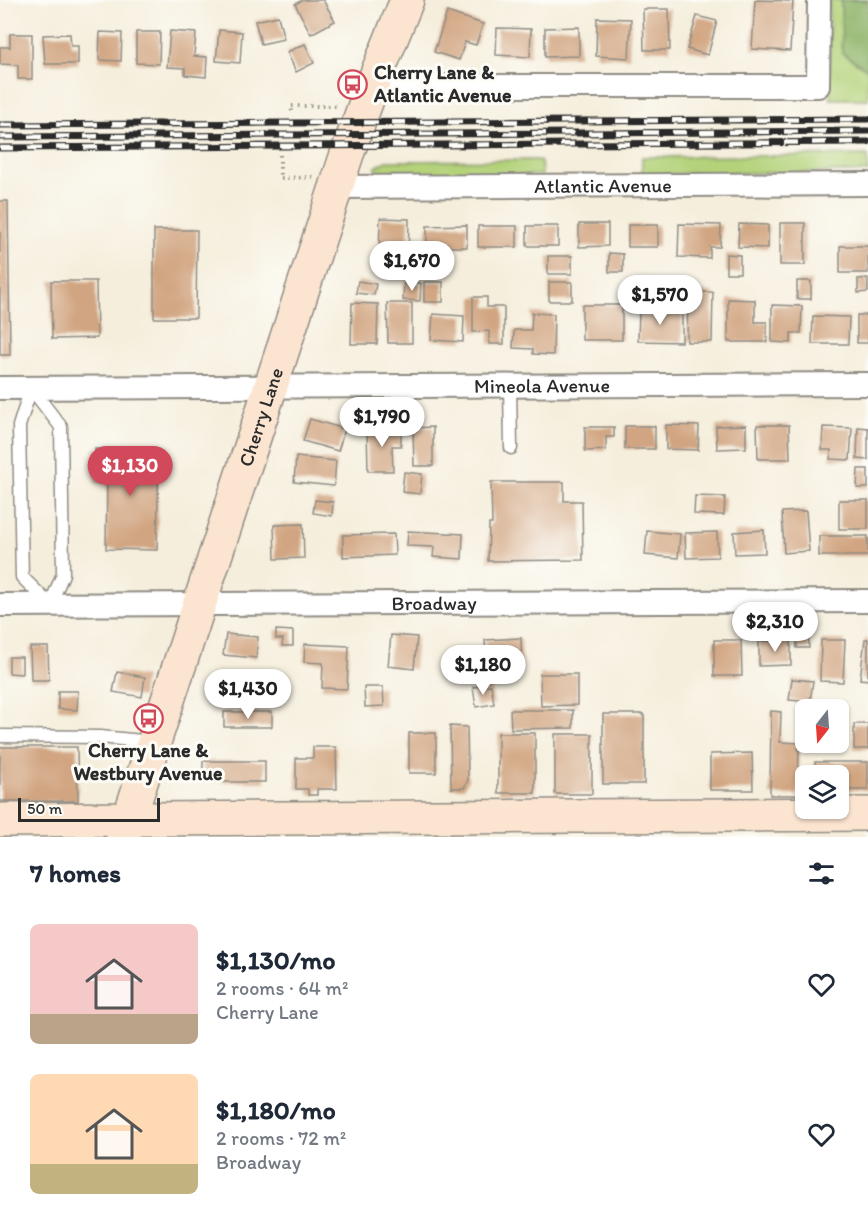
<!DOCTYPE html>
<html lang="en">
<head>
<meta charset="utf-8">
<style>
	:root { --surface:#fff; --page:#f6f6f7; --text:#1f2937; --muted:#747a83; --accent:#d1495b }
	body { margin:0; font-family:Itim,sans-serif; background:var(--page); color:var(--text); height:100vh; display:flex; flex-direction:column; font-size:22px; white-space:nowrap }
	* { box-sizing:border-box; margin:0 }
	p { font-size:20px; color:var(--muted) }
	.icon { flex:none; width:33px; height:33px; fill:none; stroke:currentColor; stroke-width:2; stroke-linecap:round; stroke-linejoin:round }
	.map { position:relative; height:837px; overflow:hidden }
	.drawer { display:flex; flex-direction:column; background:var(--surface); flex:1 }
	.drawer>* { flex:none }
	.needle { width:39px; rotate:197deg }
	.controls { position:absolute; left:795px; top:699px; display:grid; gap:12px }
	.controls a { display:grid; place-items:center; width:54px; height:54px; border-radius:9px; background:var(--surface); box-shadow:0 2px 4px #0004; font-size:30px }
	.scale { position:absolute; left:18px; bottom:15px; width:142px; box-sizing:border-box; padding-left:6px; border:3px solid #2b2b2b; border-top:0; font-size:16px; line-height:21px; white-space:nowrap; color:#2b2b2b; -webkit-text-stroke:4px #fdfcf7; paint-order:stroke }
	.price { position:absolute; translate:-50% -51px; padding:0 14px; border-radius:21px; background:#fff; color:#222; font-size:20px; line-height:39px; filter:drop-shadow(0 2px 3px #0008) }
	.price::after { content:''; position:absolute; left:50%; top:36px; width:18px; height:14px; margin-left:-9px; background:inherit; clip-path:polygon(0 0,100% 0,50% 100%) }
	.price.current { background:var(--accent); color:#fff }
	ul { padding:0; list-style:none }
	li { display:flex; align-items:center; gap:18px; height:150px; padding:0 30px }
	li span { display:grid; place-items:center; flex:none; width:168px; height:120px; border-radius:9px; color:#555 }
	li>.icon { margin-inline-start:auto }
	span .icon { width:72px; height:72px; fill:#fffc; stroke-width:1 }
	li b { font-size:26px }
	h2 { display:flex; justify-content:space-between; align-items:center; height:72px; padding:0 30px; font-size:26px }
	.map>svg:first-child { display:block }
	.green { fill:#b3d279; stroke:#6f7e52; stroke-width:1.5 }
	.forest { fill:#8eb469; stroke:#5c704a; stroke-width:1.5 }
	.building { fill:#d1a581 }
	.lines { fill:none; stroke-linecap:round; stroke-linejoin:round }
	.lane-casing { stroke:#908c84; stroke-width:15 }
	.street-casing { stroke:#908c84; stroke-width:26 }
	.secondary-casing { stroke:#908c84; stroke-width:36 }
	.path { stroke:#908c84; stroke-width:4; stroke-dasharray:1.5 4.5; stroke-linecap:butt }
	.lane { stroke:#fff; stroke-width:12 }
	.street { stroke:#fff; stroke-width:22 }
	.secondary { stroke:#fce5d0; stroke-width:33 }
	.rail-casing { stroke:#2b2b2b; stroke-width:7 }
	.rail { stroke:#fdfcf7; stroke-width:4.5; stroke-dasharray:14; stroke-linecap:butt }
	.labels { text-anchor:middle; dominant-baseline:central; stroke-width:6; stroke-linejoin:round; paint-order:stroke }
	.poi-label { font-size:20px; font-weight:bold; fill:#2b2b2b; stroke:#fdfcf7; text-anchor:start }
	.street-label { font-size:20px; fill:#2b2b2b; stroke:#fdfcf7 }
</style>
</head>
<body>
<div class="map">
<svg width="868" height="837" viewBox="0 0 868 837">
	<rect width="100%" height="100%" fill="#fdfcf7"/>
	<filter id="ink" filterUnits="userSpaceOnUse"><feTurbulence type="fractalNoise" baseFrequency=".0167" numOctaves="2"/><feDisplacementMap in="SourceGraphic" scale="12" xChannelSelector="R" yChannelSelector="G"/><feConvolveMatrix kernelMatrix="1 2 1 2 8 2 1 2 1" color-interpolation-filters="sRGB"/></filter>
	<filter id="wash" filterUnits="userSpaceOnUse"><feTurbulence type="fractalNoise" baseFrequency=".008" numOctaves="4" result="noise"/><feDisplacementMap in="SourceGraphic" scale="24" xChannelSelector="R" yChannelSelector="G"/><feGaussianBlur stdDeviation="1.35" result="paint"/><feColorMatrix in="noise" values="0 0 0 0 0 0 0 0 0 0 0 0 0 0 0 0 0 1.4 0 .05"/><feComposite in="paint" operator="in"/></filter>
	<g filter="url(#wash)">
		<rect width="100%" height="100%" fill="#f5eedc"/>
		<g class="green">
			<path d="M829 0H868V99H830Z"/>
			<path d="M868 155V172L642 174V157Z"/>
			<path d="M536 160 541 162 542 175 375 176 376 167 386 161Z"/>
		</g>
		<path class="forest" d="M841 0H868V70L842 53Z"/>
		<g id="blocks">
			<g class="building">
				<path d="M303 0H323L335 21 311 34 295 4Z"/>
				<path d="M755 0 793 1 790 51 752 49Z"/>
				<path d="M643 9H669L670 50H644Z"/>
				<path d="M447 12 483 24 476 45 465 42 459 60 434 52Z"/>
				<path d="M278 16 284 39 261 44 255 21Z"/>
				<path d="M697 16 717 21 708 55 687 49Z"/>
				<path d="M597 18 631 19 629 58 596 56Z"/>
				<path d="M579 27V56L545 57V28Z"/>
				<path d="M497 28 531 29 530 57 496 55Z"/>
				<path d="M219 30 242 32 240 63 216 61Z"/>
				<path d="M170 31 196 33 194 56 207 57 206 77 185 75V68L167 67Z"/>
				<path d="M100 32 122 33 121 61 99 60Z"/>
				<path d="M136 32H160L159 64 136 63Z"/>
				<path d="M10 34H32V79H18V65L0 64V47H10Z"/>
				<path d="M70 34 71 46H78V64H45L43 35Z"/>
				<path d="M305 44 314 63 296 72 287 52Z"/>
				<path d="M0 201H8L10 355H0Z"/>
				<path d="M380 218 409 219 408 262 379 261Z"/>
				<rect x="780" y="223" width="25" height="42"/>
				<path d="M579 224H608V246L579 247Z"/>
				<path d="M679 224 721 225 720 247H710V258L678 257Z"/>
				<path d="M739 224 768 225V248L738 247Z"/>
				<path d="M467 225V247H427V226Z"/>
				<rect x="628" y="225" width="30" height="22"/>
				<rect x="478" y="226" width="39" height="21"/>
				<rect x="527" y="226" width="31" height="20"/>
				<path d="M154 230H197L196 318H154Z"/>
				<rect x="840" y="246" width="28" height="27"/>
				<path d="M609 253 623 254V272H609Z"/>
				<path d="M726 254 740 255V273H726Z"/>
				<rect x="548" y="256" width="24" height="18"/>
				<path d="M868 278V292L858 293V279Z"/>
				<path d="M51 281H96L97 338 52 339Z"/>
				<path d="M358 281 376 284 374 295 356 293Z"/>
				<rect x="797" y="281" width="14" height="18"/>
				<path d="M404 282 421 283 420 301 403 300Z"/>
				<rect x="424" y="282" width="19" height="20"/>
				<rect x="549" y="282" width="23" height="19"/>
				<path d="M688 292H713L712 342H687Z"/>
				<path d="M473 297H487V307H504V344H489V331L473 332Z"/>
				<path d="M728 299 755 300V322H767V342H728Z"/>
				<path d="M352 303 378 304 377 344H351Z"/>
				<path d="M387 303H412V343H388Z"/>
				<rect x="582" y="305" width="40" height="35"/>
				<path d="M772 305 802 306 801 333H791V343L772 342Z"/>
				<path d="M639 310 682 311V342L638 341Z"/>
				<path d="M532 313 554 314 553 355 533 354V349L513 348 514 330H531Z"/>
				<path d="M433 314 464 316 463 342 431 340Z"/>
				<rect x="857" y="315" width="11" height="28"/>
				<path d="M813 316 849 317 848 344H812Z"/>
				<path d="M310 419 345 429 338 451 303 441Z"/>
				<path d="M666 425 699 426 698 450 666 449Z"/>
				<path d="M746 425V448L717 449 716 426Z"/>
				<path d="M757 425H789L790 459H758Z"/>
				<rect x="625" y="426" width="30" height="23"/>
				<path d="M401 427V446H392L393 471H368L367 428Z"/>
				<path d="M433 427V466H414L413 428Z"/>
				<path d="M585 427H614V437H606V450L585 451Z"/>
				<path d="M823 427 852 428 850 460 830 459 831 450H822Z"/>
				<path d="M858 427 868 428V460L857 459Z"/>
				<path d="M95 449 159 450 157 550 106 549 107 483H95Z"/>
				<path d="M296 457 336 461 334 486 294 482Z"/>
				<path d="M858 469H868V488H857Z"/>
				<path d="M404 472 422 474 420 494 402 492Z"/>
				<path d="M491 482H564V501H582L583 560 488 561 489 524H492Z"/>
				<path d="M695 496 725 497 724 515 694 514Z"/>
				<path d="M315 500 333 502 332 516 313 513Z"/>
				<rect x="839" y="500" width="29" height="29"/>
				<path d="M806 511 809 551 784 553 782 512Z"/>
				<path d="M303 524 304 558 275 559 274 525Z"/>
				<path d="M764 530 765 553 735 554 734 532Z"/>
				<path d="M408 531 463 534 462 559 433 557 434 547 407 546Z"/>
				<path d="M647 531 680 534 678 558 645 555Z"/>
				<path d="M717 532 718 557 686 558 685 533Z"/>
				<path d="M394 534 395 555 343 557V535Z"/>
				<rect x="819" y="536" width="49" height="20"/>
				<path d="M796 621H808L809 648H797Z"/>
				<path d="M276 630 293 631V646H282L283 639H276Z"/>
				<path d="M226 634 258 637 256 658 223 655Z"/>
				<path d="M391 635 417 637 414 669 388 666Z"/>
				<path d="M521 638 522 667 487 669 485 640Z"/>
				<path d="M865 639H868V680L860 679Z"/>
				<path d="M714 640H741L742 676H714Z"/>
				<path d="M791 640V665L759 666V641Z"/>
				<path d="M821 640H845L843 682 820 681Z"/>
				<path d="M305 644 349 646 347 689 322 688 323 663 304 662Z"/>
				<path d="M30 647H48L49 680H31Z"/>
				<path d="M9 657H22V674L9 673Z"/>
				<path d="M117 672 145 677 142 697 113 692Z"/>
				<path d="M540 674H577V705L541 706Z"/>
				<path d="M792 679 813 681 810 702 789 700Z"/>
				<path d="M218 681 257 683V691L269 692 268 704 217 702Z"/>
				<path d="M491 685 494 704 476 707 473 687Z"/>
				<path d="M364 687H383L384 706 365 707Z"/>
				<path d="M58 691H78L77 710 58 709Z"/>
				<path d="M510 710H573V728L511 729Z"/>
				<path d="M771 711 781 712 780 742 799 743 798 795H770Z"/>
				<rect x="224" y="712" width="48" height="15"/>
				<rect x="603" y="714" width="41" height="70"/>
				<rect x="854" y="724" width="14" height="25"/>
				<path d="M450 726 467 727 468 780 464 788H451Z"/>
				<rect x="409" y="733" width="27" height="40"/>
				<rect x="498" y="733" width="37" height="60"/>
				<rect x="555" y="734" width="37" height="60"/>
				<path d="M0 747H77L78 801H0Z"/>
				<path d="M313 747H336L337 789H317V795H308V789H296V758H313Z"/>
				<path d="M752 753 753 790H710V754Z"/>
				<rect x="203" y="761" width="62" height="21"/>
				<path d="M815 762H868V790H838V776H815Z"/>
			</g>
		</g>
	</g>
	<g filter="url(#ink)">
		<use href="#blocks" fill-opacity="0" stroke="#908c84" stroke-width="1.5"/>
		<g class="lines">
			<defs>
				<g id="lane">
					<path d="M510 385 511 448"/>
					<path d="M31 388 61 427 63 574 50 605 22 577 19 426Z"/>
					<path d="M0 736 100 737 153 742"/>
				</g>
				<g id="street">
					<path d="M372 86H818L819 0"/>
					<path id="s1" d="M337 187 868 184"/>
					<path id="s2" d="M0 388 868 384"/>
					<path id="s3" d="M0 605 868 601"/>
				</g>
				<g id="secondary">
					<path d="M0 820 868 814"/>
					<path id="s4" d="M123 837 347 154 372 86 407 0"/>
				</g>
			</defs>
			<use href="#lane" class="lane-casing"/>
			<use href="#street" class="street-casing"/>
			<use href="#secondary" class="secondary-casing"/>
			<g class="path">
				<path d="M292 111 291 106H338"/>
				<path d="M280 155V178L313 177"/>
			</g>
			<use href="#lane" class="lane"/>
			<use href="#street" class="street"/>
			<use href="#secondary" class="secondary"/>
			<defs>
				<g id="rail">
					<path d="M0 125 868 119"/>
					<path d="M0 137 868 131"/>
					<path d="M0 148 868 142"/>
				</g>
			</defs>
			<use href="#rail" class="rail-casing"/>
			<use href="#rail" class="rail"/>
		</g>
	</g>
	<defs>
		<symbol id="bus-ring" viewBox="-11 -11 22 22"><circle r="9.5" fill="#fdfcf7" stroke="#d1495b" stroke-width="1.5"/><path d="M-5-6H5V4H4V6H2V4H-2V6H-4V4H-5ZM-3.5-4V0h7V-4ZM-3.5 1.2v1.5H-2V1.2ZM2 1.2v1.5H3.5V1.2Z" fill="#d1495b"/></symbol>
	</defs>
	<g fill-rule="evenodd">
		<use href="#bus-ring" x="336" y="68" width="33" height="33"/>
		<use href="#bus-ring" x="132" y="702" width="33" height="33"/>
	</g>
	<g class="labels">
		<g class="poi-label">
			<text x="374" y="72">Cherry Lane &amp;<tspan x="374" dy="23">Atlantic Avenue</tspan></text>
			<text x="148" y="750" text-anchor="middle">Cherry Lane &amp;<tspan x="148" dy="23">Westbury Avenue</tspan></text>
		</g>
		<g class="street-label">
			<text stroke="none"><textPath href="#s1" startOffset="266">Atlantic Avenue</textPath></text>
			<text stroke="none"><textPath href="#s2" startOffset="542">Mineola Avenue</textPath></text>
			<text stroke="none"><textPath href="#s4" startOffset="442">Cherry Lane</textPath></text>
			<text stroke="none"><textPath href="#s3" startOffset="434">Broadway</textPath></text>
		</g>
	</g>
</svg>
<div class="controls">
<a><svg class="needle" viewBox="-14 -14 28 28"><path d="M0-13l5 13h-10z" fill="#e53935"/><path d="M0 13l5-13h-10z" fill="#747a83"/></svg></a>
<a><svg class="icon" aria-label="layers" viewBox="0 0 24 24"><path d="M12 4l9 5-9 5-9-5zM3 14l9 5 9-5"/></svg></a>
</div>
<div class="scale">50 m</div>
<b class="price" style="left:412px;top:292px">$1,670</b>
<b class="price" style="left:660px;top:326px">$1,570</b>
<b class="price" style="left:382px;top:448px">$1,790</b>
<b class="price current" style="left:130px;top:497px">$1,130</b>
<b class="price" style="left:775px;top:653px">$2,310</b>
<b class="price" style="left:483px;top:696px">$1,180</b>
<b class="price" style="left:248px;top:720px">$1,430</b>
</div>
<section class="drawer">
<h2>7 homes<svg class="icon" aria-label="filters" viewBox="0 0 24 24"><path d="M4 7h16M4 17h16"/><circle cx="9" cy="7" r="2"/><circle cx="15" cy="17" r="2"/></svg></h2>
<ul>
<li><span style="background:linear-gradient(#f6c9c9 75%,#b9a48a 0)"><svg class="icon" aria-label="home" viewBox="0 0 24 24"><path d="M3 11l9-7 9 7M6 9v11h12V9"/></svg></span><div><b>$1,130/mo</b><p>2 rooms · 64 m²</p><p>Cherry Lane</p></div><svg class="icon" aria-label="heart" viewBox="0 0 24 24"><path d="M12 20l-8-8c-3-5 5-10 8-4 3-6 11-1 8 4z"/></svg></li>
<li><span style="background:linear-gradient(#ffd9b3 75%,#c2b280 0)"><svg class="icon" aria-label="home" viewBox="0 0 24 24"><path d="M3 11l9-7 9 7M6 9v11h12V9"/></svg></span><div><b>$1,180/mo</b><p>2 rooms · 72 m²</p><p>Broadway</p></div><svg class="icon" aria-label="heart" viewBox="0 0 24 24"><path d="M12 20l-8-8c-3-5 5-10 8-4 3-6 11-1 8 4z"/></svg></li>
</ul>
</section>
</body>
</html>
